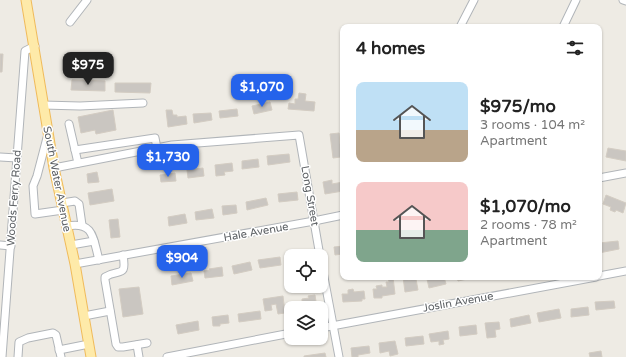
<!DOCTYPE html>
<html lang="en">
<head>
<meta charset="utf-8">
<style>
	:root { --surface:#fff; --page:#f2f2f2; --text:#222; --muted:#767676; --accent:#2563eb }
	body { margin:0; font-family:"Varela Round",sans-serif; background:var(--page); color:var(--text); height:100vh; display:flex; flex-direction:column; font-size:15px; white-space:nowrap }
	* { box-sizing:border-box; margin:0 }
	p { font-size:13px; color:var(--muted) }
	.icon { flex:none; width:22px; height:22px; fill:none; stroke:currentColor; stroke-width:2; stroke-linecap:round; stroke-linejoin:round }
	.map { position:relative; flex:1; overflow:hidden }
	.details { position:absolute; left:340px; top:24px; width:262px; height:256px; display:flex; flex-direction:column; background:var(--surface); border-radius:8px; box-shadow:0 1px 3px #0004 }
	.details>* { flex:none }
	.fabs { position:absolute; left:284px; top:249px; display:grid; gap:8px }
	.fabs a { display:grid; place-items:center; width:44px; height:44px; border-radius:8px; background:var(--surface); box-shadow:0 1px 3px #0004; font-size:20px }
	.price { position:absolute; translate:-50% -34px; padding:0 9px; border-radius:8px; background:var(--accent); color:#fff; font-size:13px; line-height:26px; filter:drop-shadow(0 1px 2px #0008) }
	.price::after { content:''; position:absolute; left:50%; top:24px; width:12px; height:9px; margin-left:-6px; background:inherit; clip-path:polygon(0 0,100% 0,50% 100%) }
	.price.current { background:#222; color:#fff }
	ul { padding:0; list-style:none }
	li { display:flex; align-items:center; gap:12px; height:100px; padding:0 16px }
	li span { display:grid; place-items:center; flex:none; width:112px; height:80px; border-radius:8px; color:#555 }
	li>.icon { margin-inline-start:auto }
	span .icon { width:48px; height:48px; fill:#fffc; stroke-width:1 }
	li b { font-size:17px }
	h2 { display:flex; justify-content:space-between; align-items:center; height:48px; padding:0 16px; font-size:17px }
	.map>svg:first-child { display:block }
	.building { fill:#cac6c1; stroke:#d3ccc2 }
	.lines { fill:none; stroke-linecap:round; stroke-linejoin:round }
	.minor-casing { stroke:#b1b5b9; stroke-width:9 }
	.major-casing { stroke:#f0bb5b; stroke-width:11 }
	.minor { stroke:#fff; stroke-width:7 }
	.major { stroke:#feeaa9; stroke-width:9 }
	.labels { text-anchor:middle; dominant-baseline:central; stroke-width:3; stroke-linejoin:round; paint-order:stroke }
	.street-label { font-size:11px; fill:#5c6064; stroke:#fff }
</style>
</head>
<body>
<div class="map">
<svg width="626" height="357" viewBox="0 0 626 357">
	<rect width="100%" height="100%" fill="#eeebe4"/>
	<g class="building">
		<path d="M0 54H3L2 72H0Z"/>
		<path d="M72 80 105 81V91L71 90Z"/>
		<path d="M115 83H151L150 93 115 92Z"/>
		<path d="M299 93 306 94 305 101 315 102 314 111 288 109 289 103 295 104V99H298Z"/>
		<path d="M270 102 272 110 254 114 252 106Z"/>
		<path d="M237 109 238 116 220 118 219 111Z"/>
		<path d="M113 110 116 130 96 134 95 130 81 133 78 117Z"/>
		<path d="M166 110H172L173 115H177V117L186 116 187 124 168 127Z"/>
		<path d="M211 113 212 120 194 123 193 114Z"/>
		<path d="M339 133 340 144 343 143V150H341V157L333 158 330 134Z"/>
		<path d="M608 148 626 151V161L606 157Z"/>
		<path d="M289 154 290 162 268 165 267 156Z"/>
		<path d="M258 159 259 167 242 169V161Z"/>
		<path d="M232 163 233 171 224 172 225 175 216 176 215 165Z"/>
		<path d="M203 168 204 176 188 178 187 170Z"/>
		<path d="M97 172 99 182 88 183 87 174Z"/>
		<path d="M175 173 176 181 161 182 160 175Z"/>
		<path d="M332 180V184L343 182V191L325 194 323 182Z"/>
		<path d="M112 189 114 201 90 205 88 193Z"/>
		<path d="M297 192 298 200 279 202 278 194Z"/>
		<path d="M606 195 626 203 623 213 616 210 615 212 610 210 611 207 603 204Z"/>
		<path d="M266 198 268 205 247 210 246 202Z"/>
		<path d="M236 205 237 213 223 215 222 206Z"/>
		<path d="M212 209 214 218 196 220 195 212Z"/>
		<path d="M185 214 187 223 169 226 168 217Z"/>
		<path d="M118 219 120 237 111 238 109 220Z"/>
		<path d="M618 241 619 249 599 253V243Z"/>
		<path d="M343 246V254L335 255 334 247Z"/>
		<path d="M307 251 308 256H291V262L289 254Z"/>
		<path d="M280 257 281 265 260 268 258 260Z"/>
		<path d="M250 262 252 270 234 274 232 266Z"/>
		<path d="M222 267 223 276 205 278 204 271 210 270 209 269Z"/>
		<path d="M191 273 193 281 172 285 171 276Z"/>
		<path d="M388 277H393L395 294 382 296V298H374L373 289H377L376 286 382 285V287H387L386 282H389Z"/>
		<path d="M403 277H407L408 280 416 279 418 290 405 292Z"/>
		<path d="M430 277 435 278 444 277 446 284 429 288 427 279H430Z"/>
		<path d="M457 277H472V278L458 281Z"/>
		<path d="M139 287 143 314 123 317 119 289Z"/>
		<path d="M353 289 354 292 364 291 365 299H362V301L343 302 342 294H348V290Z"/>
		<path d="M315 295 317 308H293V304L302 302V299L309 298 308 296Z"/>
		<path d="M283 296 285 313 278 314 276 304 271 305 272 310 265 311 263 299Z"/>
		<path d="M614 301 615 308 596 310 595 302Z"/>
		<path d="M588 307 589 315 571 317V309Z"/>
		<path d="M559 309 561 318 539 322 537 313Z"/>
		<path d="M260 311 261 319 239 322 238 314Z"/>
		<path d="M228 315 229 323 220 324V326H213L212 317Z"/>
		<path d="M529 315 531 323 511 327 510 319Z"/>
		<path d="M198 321 199 330 178 334 176 325Z"/>
		<path d="M499 322 500 329 495 330 496 337 487 338 485 323Z"/>
		<path d="M476 325 477 334 460 336 459 327Z"/>
		<path d="M448 331 449 339 443 340 444 344 439 345V341L431 342 429 334Z"/>
		<path d="M423 336 424 344 406 346 405 338Z"/>
		<path d="M395 341 398 354 390 356 389 351 380 353 379 343Z"/>
		<path d="M369 346 370 353 358 355V357H352L351 348Z"/>
		<path d="M601 351 602 357H590L589 353Z"/>
		<path d="M325 353 326 357H304V356Z"/>
	</g>
	<g class="lines">
		<defs>
			<g id="minor">
				<path d="M623 0 626 1"/>
				<path d="M70 22 87 0"/>
				<path d="M460 27 474 0"/>
				<path d="M563 27 576 0"/>
				<path d="M43 105 80 106 143 103"/>
				<path d="M69 124 78 163"/>
				<path d="M48 134 37 176 33 186 35 214 63 210"/>
				<path d="M75 150 155 138 157 148"/>
				<path d="M0 157 17 158"/>
				<path d="M54 168 172 145 299 135 320 256"/>
				<path d="M599 178 626 173"/>
				<path d="M62 203 75 201 79 204 82 225"/>
				<path d="M67 226C94 221 93 238 99 260"/>
				<path d="M0 245 11 246"/>
				<path d="M71 245 94 241"/>
				<path d="M123 255C127 279 119 268 105 277V280L116 344 118 347H123L147 343"/>
				<path d="M321 261 339 357"/>
				<path d="M75 264 314 221 343 215"/>
				<path d="M599 276 626 271"/>
				<path d="M84 316 110 311"/>
				<path d="M321 328 596 277"/>
				<path d="M137 345 139 357"/>
				<path d="M59 350 89 344"/>
				<path d="M2 357 25 51 35 46"/>
				<path d="M18 357 19 342 28 338 53 333 56 335 61 357"/>
				<path d="M167 357 291 333"/>
			</g>
			<path id="major" d="M26 0 54 168 75 264 91 357"/>
		</defs>
		<use href="#minor" class="minor-casing"/>
		<use href="#major" class="major-casing"/>
		<use href="#minor" class="minor"/>
		<use href="#major" class="major"/>
	</g>
	<g class="labels">
		<g class="street-label">
			<text transform="translate(57 179) rotate(79)">South Water Avenue</text>
			<text transform="translate(310 196) rotate(80)">Long Street</text>
			<text transform="translate(14 198) rotate(-86)">Woods Ferry Road</text>
			<text transform="translate(256 232) rotate(-10)">Hale Avenue</text>
			<text transform="translate(458 302) rotate(-10)">Joslin Avenue</text>
		</g>
	</g>
</svg>
<div class="fabs">
<a><svg class="icon" aria-label="locate" viewBox="0 0 24 24"><circle cx="12" cy="12" r="6"/><path d="M12 2v4M12 18v4M2 12h4M18 12h4"/></svg></a>
<a><svg class="icon" aria-label="layers" viewBox="0 0 24 24"><path d="M12 4l9 5-9 5-9-5zM3 14l9 5 9-5"/></svg></a>
</div>
<b class="price current" style="left:88px;top:86px">$975</b>
<b class="price" style="left:262px;top:108px">$1,070</b>
<b class="price" style="left:168px;top:178px">$1,730</b>
<b class="price" style="left:182px;top:279px">$904</b>
<section class="details">
<h2>4 homes<svg class="icon" aria-label="filters" viewBox="0 0 24 24"><path d="M4 7h16M4 17h16"/><circle cx="9" cy="7" r="2"/><circle cx="15" cy="17" r="2"/></svg></h2>
<ul>
<li><span style="background:linear-gradient(#bfe0f5 60%,#b9a48a 0)"><svg class="icon" aria-label="home" viewBox="0 0 24 24"><path d="M3 11l9-7 9 7M6 9v11h12V9"/></svg></span><div><b>$975/mo</b><p>3 rooms · 104 m²</p><p>Apartment</p></div></li>
<li><span style="background:linear-gradient(#f6c9c9 60%,#7fa58c 0)"><svg class="icon" aria-label="home" viewBox="0 0 24 24"><path d="M3 11l9-7 9 7M6 9v11h12V9"/></svg></span><div><b>$1,070/mo</b><p>2 rooms · 78 m²</p><p>Apartment</p></div></li>
</ul>
</section>
</div>
</body>
</html>
